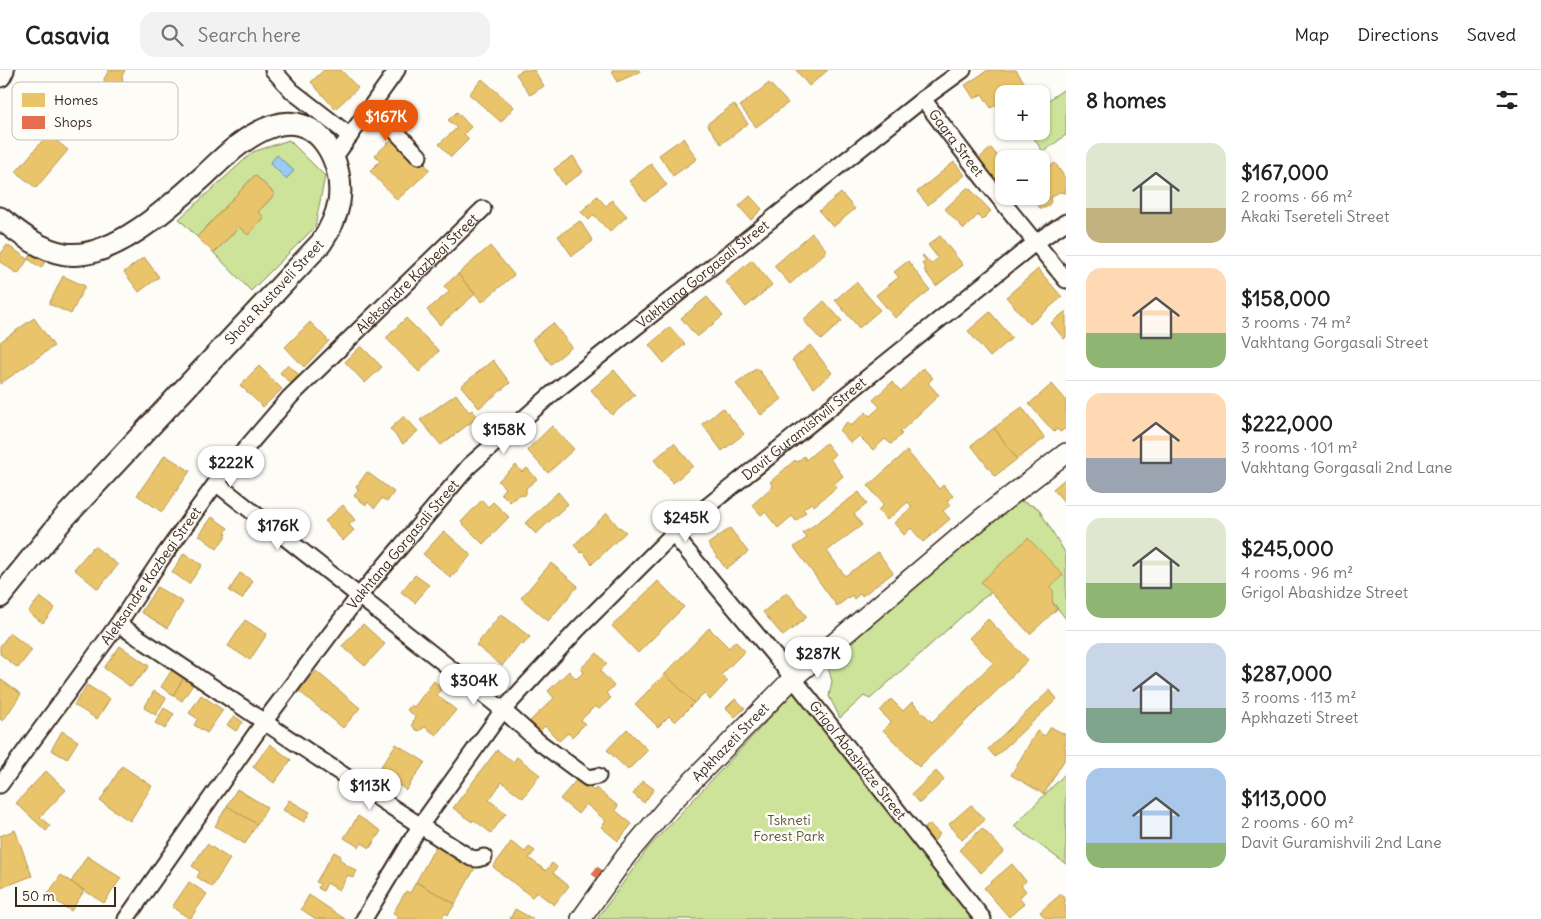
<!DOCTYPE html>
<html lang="en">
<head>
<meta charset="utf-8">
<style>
	:root { --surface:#fff; --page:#f2f2f2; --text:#222; --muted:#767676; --line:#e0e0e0; --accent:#ea580c }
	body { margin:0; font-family:Delius,sans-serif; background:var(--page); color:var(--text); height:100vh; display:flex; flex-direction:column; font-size:19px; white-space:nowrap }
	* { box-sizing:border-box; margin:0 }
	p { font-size:16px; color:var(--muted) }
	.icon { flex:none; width:28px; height:28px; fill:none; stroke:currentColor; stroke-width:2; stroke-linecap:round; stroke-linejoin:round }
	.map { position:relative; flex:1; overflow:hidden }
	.side { display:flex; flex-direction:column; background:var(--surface); width:475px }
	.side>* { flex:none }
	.tools { position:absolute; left:995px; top:15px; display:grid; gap:10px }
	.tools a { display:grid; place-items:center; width:55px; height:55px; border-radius:10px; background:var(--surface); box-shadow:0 1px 4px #0004; font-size:25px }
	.scale { position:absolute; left:15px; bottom:12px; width:101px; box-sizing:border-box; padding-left:5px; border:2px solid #3b2a1e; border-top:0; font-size:14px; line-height:18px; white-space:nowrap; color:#3b2a1e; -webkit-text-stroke:4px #fdfcf7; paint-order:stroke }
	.price { position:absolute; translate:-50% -42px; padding:0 11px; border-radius:18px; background:#fff; color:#222; font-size:16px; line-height:32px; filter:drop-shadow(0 1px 2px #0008) }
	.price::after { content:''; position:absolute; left:50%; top:30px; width:15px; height:11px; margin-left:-8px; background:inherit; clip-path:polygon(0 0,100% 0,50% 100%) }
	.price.active { background:var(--accent); color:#fff }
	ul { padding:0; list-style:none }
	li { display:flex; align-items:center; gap:15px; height:125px; padding:0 20px }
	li+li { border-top:1px solid var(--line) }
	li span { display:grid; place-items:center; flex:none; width:140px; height:100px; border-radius:15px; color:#555 }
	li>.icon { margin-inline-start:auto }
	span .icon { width:60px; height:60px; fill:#fffc; stroke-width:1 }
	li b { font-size:21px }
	h2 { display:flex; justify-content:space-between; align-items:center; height:60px; padding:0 20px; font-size:21px }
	header { display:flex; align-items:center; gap:30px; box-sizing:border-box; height:70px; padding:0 25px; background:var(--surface); border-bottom:1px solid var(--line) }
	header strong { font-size:24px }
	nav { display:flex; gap:28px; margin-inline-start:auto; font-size:18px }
	.search { width:350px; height:45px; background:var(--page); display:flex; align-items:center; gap:12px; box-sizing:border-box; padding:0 18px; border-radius:15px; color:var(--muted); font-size:19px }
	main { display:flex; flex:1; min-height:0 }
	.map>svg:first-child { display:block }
	.green { fill:#cce399; stroke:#84865c }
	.water { fill:#98cbf5; stroke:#738b9f }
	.homes { fill:#e9c46a; stroke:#b59653 }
	.shops { fill:#e76f51; stroke:#b35a42 }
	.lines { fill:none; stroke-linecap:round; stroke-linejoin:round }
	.minor-casing { stroke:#3b2a1e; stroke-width:19 }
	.tertiary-casing { stroke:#3b2a1e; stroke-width:22 }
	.secondary-casing { stroke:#3b2a1e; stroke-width:25 }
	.minor { stroke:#fdfcf7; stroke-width:15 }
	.tertiary { stroke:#fdfcf7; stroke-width:19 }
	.secondary { stroke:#fdfcf7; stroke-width:21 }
	.labels { text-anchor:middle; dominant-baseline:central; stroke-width:5; stroke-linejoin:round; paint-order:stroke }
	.street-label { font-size:14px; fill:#3b2a1e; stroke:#fdfcf7 }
	.park-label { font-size:14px; fill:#5f583d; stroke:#fdfcf7 }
	.key { fill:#fdfcf7; stroke:#c3bdb6; stroke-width:1 }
	.key-label { font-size:14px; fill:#3b2a1e }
</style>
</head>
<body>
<header>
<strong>Casavia</strong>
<div class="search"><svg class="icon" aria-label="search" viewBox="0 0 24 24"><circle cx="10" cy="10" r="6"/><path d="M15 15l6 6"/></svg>Search here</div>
<nav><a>Map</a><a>Directions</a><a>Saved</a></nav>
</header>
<main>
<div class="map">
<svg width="1066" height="849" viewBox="0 0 1066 849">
	<rect width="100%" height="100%" fill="#fdfcf7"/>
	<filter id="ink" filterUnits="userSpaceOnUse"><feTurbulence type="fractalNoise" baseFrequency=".02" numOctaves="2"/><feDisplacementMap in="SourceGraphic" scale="10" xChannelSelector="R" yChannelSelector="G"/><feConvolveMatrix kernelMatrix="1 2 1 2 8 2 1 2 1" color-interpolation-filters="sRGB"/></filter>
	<g filter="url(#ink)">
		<g class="green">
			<path d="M1066 18V65L1043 82 1029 61H1041V35Z"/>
			<path d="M289 70 325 106 315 157 251 221 214 183 239 157 248 164 264 148 258 142 275 124 255 105 197 167 179 149 253 82Z"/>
			<path d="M1016 429 1038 438 1066 484V549L1048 526 1004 513 978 532 870 629 864 626 840 648 829 626 832 611 826 591Z"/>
			<path d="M793 623 816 648 972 849H597L649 777Z"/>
			<path d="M1066 703V794L1014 756Z"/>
		</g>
		<path class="water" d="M277 85 294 101 286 109 270 93Z"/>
		<g class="homes">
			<path d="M109 0H125L122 6 130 51 111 54 104 9Z"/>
			<path d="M324 0H341L358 18 335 39 311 12Z"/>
			<path d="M523 0H534L544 16 530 25 516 4Z"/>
			<path d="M612 0H639L640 2 617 12Z"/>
			<path d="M796 0H828L809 16Z"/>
			<path d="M988 0H1016L1026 15 1013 24H1004V30L991 38 982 24 974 29 965 15Z"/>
			<path d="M482 9 514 37 501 52 469 24Z"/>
			<path d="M769 13 788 33 756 57 740 36Z"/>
			<path d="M734 34 748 54 721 74 707 54Z"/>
			<path d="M457 42 471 57 464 64 469 69 451 87 439 74 457 58 448 50Z"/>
			<path d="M48 64 68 80 36 118 16 102Z"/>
			<path d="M398 64 430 100 397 130 370 101 380 91 375 85Z"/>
			<path d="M683 68 697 89 673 106 659 85Z"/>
			<path d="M991 78 1004 94V126L976 91Z"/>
			<path d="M573 86 583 102 564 115 554 99Z"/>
			<path d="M954 92 965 105 928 135 917 122Z"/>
			<path d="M1055 93 1066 109V123L1059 122 1050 128 1051 132 1048 136 1045 138H1040L1031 126H1041V102Z"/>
			<path d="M651 94 667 115 645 131 629 111Z"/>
			<path d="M255 105 275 124 258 142 264 147 248 165 239 157 214 183 197 167Z"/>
			<path d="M968 117 991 141 982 150 978 145 964 159 945 139Z"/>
			<path d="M841 123 855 139 833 157 819 141Z"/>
			<path d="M597 126 606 136 612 130 627 146 610 162 594 145 589 150 581 142Z"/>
			<path d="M750 126 762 139 751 150 739 136Z"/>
			<path d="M580 151 593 171 572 186 558 166Z"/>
			<path d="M812 163 827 181 790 214 774 196Z"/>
			<path d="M940 166 963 195 936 216 924 200 926 199 922 194 926 191 922 186 923 185 931 194 938 188 928 175Z"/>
			<path d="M7 175 28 189 18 204 0 192V185Z"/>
			<path d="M37 176 50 184 41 198 28 189Z"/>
			<path d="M490 176 514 205 482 232 458 204Z"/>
			<path d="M144 187 159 207 139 222 124 202Z"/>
			<path d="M752 190 772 215 746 237 726 212Z"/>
			<path d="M908 191 930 220 895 248 876 225 899 207 894 202Z"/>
			<path d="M1038 199 1062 227 1030 254 1006 227Z"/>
			<path d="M458 204 475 224 440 255 427 240 449 222 444 216Z"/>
			<path d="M63 206 85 216 71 244 49 234Z"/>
			<path d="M856 212 880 240 859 258 835 230Z"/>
			<path d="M707 227 723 246 697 267 681 248Z"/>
			<path d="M824 231 842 251 821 270 803 250Z"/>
			<path d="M1066 241V267L1064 269 1051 253Z"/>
			<path d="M990 242 1012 268 990 287 968 261Z"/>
			<path d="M34 248 54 276 0 314V272Z"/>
			<path d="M406 248 439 281 419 302 386 268Z"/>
			<path d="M310 252 329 271 304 297 285 277Z"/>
			<path d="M553 253 572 277 551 294 532 270Z"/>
			<path d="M670 257 685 274 664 293 649 275Z"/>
			<path d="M810 275 832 303 814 318 792 290Z"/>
			<path d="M361 276 382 297 365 313 345 292Z"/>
			<path d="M493 290 510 313 479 338 461 316Z"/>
			<path d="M288 294 301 307 293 315 280 303Z"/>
			<path d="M259 296 282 319 263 337 240 315Z"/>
			<path d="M757 298 782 329 761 345 736 314Z"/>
			<path d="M923 298 933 308 928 313 939 325 900 362 902 364 891 374 885 369 873 380 859 366 851 373 839 360 847 352 851 356 866 342 870 346 880 337 873 330 892 312 901 321Z"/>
			<path d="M614 300 635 325 612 345 591 320Z"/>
			<path d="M1052 314 1066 330V358L1060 362 1057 359 1054 362 1029 334Z"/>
			<path d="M456 324 469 342 472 340 478 347 441 375 420 350Z"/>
			<path d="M1022 337 1045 368 1017 389 994 358Z"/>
			<path d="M723 338 744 364 722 381 702 354Z"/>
			<path d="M404 346 418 361 403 374 390 359Z"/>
			<path d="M552 356 574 379 548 403 527 380Z"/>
			<path d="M994 358 1017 389 995 406 971 375Z"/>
			<path d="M674 373 693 396 673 413 654 390Z"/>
			<path d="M826 373 835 384 830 389 843 406 834 414 837 417 814 436 811 433 803 439 806 442 796 451 792 446 778 458 765 442 761 445 752 435 773 416 770 412 795 390 797 392 804 386 806 390Z"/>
			<path d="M907 381 939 419 943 415 953 426 947 431 950 435 943 441 950 449 923 472 911 458 904 465 894 453 912 437 908 432 887 450 878 440 884 435 868 416Z"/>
			<path d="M165 385 190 401 162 442 137 425Z"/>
			<path d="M516 395 522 402 527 398 537 409 526 418V424L524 426 520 424 510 432 501 423 505 418 498 411Z"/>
			<path d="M367 402 394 422 387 432 382 428 375 438 367 432 366 435 354 426 359 419 356 417Z"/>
			<path d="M1066 408V434L1053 419Z"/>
			<path d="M558 422 568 434 536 464 525 453Z"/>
			<path d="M859 422 867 434 854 444 862 455 827 481 845 506 878 482 893 503 862 526 861 523 854 529 852 525 837 536 794 477 807 468 803 463Z"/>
			<path d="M482 430 488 437 493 432 509 447 483 474 461 452Z"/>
			<path d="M343 435 355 450 349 455 354 460 343 471 325 451Z"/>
			<path d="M607 443 619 458 620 457 626 462 592 494 583 482 581 483 574 475Z"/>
			<path d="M212 447 228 458 225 463 227 464 217 479 199 465Z"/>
			<path d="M730 458 748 482 726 499 708 474Z"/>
			<path d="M444 461 471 485 451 508 423 484Z"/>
			<path d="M1028 468 1063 505 1050 517 1054 522 1052 527 1053 534 1057 539 1030 564 981 512Z"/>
			<path d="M94 476 118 495 98 519 74 499Z"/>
			<path d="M184 483 202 495 189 514 172 502Z"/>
			<path d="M551 493 578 516 548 551 521 528Z"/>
			<path d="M240 503 253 511 242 529 229 521Z"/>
			<path d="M415 505 429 515 415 533 401 522Z"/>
			<path d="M658 511 684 537 638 583 612 556Z"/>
			<path d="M157 517 183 532 167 558 141 542Z"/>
			<path d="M787 522 807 547 783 566 763 542Z"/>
			<path d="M40 527 55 538 43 553 28 542Z"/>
			<path d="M501 544 530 567 523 575 520 573 502 596 476 575Z"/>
			<path d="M988 549 1028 590 919 697 883 660 891 652 880 641 891 629 903 641 912 632 932 652 993 593 969 568Z"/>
			<path d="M245 550 267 564 250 590 228 576Z"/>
			<path d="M363 554 385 574 365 596 342 576Z"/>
			<path d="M709 558 729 578 735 571 745 581 721 605 728 611 710 630 704 623 694 633 665 604Z"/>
			<path d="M10 563 32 580 18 598 0 584V576Z"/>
			<path d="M120 576 149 596 139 609 138 608 131 617 104 598Z"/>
			<path d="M597 583 607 594 600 601 614 616 606 623 611 628 599 639 595 636 581 650 585 654 572 667 568 663 559 671 545 656 540 661 530 651 554 628 548 621 569 601 576 609 584 602 580 599Z"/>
			<path d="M173 598 185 606 173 625 161 617Z"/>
			<path d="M316 601 360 638 343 658 299 621Z"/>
			<path d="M665 604 694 633 675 652 669 646 658 657 635 634Z"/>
			<path d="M185 606 194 613 182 631 173 625Z"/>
			<path d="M0 609 21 624 3 651 0 649Z"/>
			<path d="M434 611 442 618 437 625 456 640 436 665 425 657 419 661 415 659 412 655 415 646 407 640 411 635 414 637Z"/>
			<path d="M87 615 110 629 97 649 74 635Z"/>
			<path d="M1050 620 1057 629 995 687 988 679Z"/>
			<path d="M154 621 166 628 156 645 144 638Z"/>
			<path d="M201 625 223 640 207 663 194 655 198 649 189 643Z"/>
			<path d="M735 629 745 638 735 647 726 638Z"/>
			<path d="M164 638 174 644 165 659 155 653Z"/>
			<path d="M234 646 243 652 236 661 227 655Z"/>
			<path d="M1051 657 1066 665V673L1064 677 1066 678V687L1044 724 1011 705 1037 661 1045 666Z"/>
			<path d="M627 659 648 680 628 700 607 680Z"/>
			<path d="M62 661 78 671 67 689 51 680Z"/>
			<path d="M270 674 291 690 274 713 253 697Z"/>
			<path d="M396 674 425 692 406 720 378 701Z"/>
			<path d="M497 680 513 692 517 687 540 705 523 728 502 712 489 730 506 743 491 763 474 750 472 752 453 738Z"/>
			<path d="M122 696 152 716 130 751 100 731Z"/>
			<path d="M46 701 66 720 40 747 50 756 46 761 16 733Z"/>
			<path d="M936 701 944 710 920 733 912 724Z"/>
			<path d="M578 708 594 721 596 718 618 736 615 740 632 754 618 771 601 757 606 751 586 734 578 744 560 729Z"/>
			<path d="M643 711 654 719 644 733 633 724Z"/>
			<path d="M237 719 267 737 257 754 227 736Z"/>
			<path d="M289 730 310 742 304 752 283 740Z"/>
			<path d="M971 735 985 750 962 770 949 754Z"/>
			<path d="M227 736 257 754 245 774 215 756Z"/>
			<path d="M358 746 381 761 370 778 362 773 359 777 344 768Z"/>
			<path d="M929 754 940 764 930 776 918 766Z"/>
			<path d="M982 758 1004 781 981 803 959 780Z"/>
			<path d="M15 760 32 806 1 818 0 766Z"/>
			<path d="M511 772 525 782 529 777 535 781 529 788 546 801 552 793 557 797 553 803 569 816 554 835 537 822 532 827 493 797Z"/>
			<path d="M207 774 230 789 212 817 197 807 200 802 192 796Z"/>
			<path d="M437 774 476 796 455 834 416 812Z"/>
			<path d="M334 782 341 786 339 789 344 792 343 793 357 801 353 808 348 805 339 820 327 813 323 821 318 818 320 814 316 812Z"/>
			<path d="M87 786 121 808 104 833 71 812Z"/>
			<path d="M1012 794 1026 811 1021 815 1026 821 1019 828 1024 834 1009 847 984 818Z"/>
			<path d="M61 805 84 821 71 841 47 825Z"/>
			<path d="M189 812 207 824 190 849 172 837Z"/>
			<path d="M416 812 455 834 448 845 445 843 442 849H396L398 845 393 843 406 821 410 823Z"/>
			<path d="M1061 824 1066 830 1064 833 1066 835V849H1046L1040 842Z"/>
			<path d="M309 825 345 849H316L301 839Z"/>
			<path d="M515 839 533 849H510Z"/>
		</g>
		<path class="shops" d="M597 797 604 802 599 809 592 804Z"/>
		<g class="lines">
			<defs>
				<g id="minor">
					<path d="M273 0 292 21 350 66"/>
					<path id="s1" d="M923 29 983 108 1066 210"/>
					<path d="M369 39 382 47 419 86"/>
					<path d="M334 88 397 0"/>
					<path d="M216 413 503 640 539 672 588 708 598 706"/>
					<path id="s2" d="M673 464 793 608 983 849"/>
					<path d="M118 554C236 631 351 713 471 788L477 789 484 787"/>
					<path id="s3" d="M0 715 118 554 160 491 216 413 290 327 483 139"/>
					<path id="s4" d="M126 849 264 652 359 526 469 396 553 323 923 29 963 0"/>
					<path id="s5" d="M364 849 420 756 503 640 578 559 673 464 1036 172 1066 152"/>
				</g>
				<g id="tertiary">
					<path id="s6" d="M581 849 626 786 669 735 793 608 982 448 1066 383"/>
				</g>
				<g id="secondary">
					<path d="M0 6 3 0"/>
					<path d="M0 148C19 163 40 180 65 184 113 191 173 134 206 104 226 85 246 65 273 56 319 41 345 93 339 132 336 148 330 160 321 173L64 448 0 527"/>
				</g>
			</defs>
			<use href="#minor" class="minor-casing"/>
			<use href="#tertiary" class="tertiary-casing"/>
			<use href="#secondary" class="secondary-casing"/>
			<use href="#minor" class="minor"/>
			<use href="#tertiary" class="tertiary"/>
			<use href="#secondary" class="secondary"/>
		</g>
	</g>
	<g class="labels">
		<g class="street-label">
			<text stroke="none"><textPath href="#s1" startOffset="55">Gagra Street</textPath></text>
			<text stroke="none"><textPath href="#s3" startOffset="662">Aleksandre Kazbegi Street</textPath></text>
			<text stroke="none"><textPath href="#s4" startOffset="871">Vakhtang Gorgasali Street</textPath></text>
			<text transform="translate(274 222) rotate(-47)">Shota Rustaveli Street</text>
			<text stroke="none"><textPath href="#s5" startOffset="664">Davit Guramishvili Street</textPath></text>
			<text stroke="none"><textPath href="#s4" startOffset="466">Vakhtang Gorgasali Street</textPath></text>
			<text stroke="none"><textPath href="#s3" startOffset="258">Aleksandre Kazbegi Street</textPath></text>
			<text stroke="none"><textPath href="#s6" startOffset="232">Apkhazeti Street</textPath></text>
			<text stroke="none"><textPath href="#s2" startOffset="292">Grigol Abashidze Street</textPath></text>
		</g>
		<g class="park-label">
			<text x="789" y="750">Tskneti<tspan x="789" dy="16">Forest Park</tspan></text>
		</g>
	</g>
	<rect x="12" y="12" width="166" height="58" rx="8" class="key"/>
	<rect x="22" y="23" width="23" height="14" fill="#e9c46a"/>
	<rect x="22" y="46" width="23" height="13" fill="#e76f51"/>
	<g class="key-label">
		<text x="54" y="35">Homes</text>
		<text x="54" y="57">Shops</text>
	</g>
</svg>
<div class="tools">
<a>+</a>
<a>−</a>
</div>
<div class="scale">50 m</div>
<b class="price active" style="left:386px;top:72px">$167K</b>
<b class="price" style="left:504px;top:385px">$158K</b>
<b class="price" style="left:231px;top:418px">$222K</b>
<b class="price" style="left:686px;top:473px">$245K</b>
<b class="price" style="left:278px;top:481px">$176K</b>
<b class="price" style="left:818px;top:609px">$287K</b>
<b class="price" style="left:474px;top:636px">$304K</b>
<b class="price" style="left:370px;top:741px">$113K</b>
</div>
<section class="side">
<h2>8 homes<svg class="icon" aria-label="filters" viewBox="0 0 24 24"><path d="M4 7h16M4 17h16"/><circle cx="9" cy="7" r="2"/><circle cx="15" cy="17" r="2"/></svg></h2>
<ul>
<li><span style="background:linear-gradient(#dfe7d0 65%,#c2b280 0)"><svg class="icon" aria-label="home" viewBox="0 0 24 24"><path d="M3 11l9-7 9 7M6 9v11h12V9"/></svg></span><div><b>$167,000</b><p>2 rooms · 66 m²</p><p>Akaki Tsereteli Street</p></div></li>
<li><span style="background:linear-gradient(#ffd9b3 65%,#8fb573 0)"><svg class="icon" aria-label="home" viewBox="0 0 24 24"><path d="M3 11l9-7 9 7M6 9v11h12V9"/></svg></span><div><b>$158,000</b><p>3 rooms · 74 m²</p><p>Vakhtang Gorgasali Street</p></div></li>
<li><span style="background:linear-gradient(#ffd9b3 65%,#9aa5b1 0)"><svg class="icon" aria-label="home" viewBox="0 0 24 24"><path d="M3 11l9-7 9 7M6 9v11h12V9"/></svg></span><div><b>$222,000</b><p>3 rooms · 101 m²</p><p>Vakhtang Gorgasali 2nd Lane</p></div></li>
<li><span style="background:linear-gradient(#dfe7d0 65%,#8fb573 0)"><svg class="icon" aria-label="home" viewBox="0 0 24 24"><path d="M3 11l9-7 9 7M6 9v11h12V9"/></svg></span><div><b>$245,000</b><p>4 rooms · 96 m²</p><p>Grigol Abashidze Street</p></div></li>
<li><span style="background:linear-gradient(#c9d6e8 65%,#7fa58c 0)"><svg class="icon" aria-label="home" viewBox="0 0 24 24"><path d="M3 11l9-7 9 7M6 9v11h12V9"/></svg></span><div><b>$287,000</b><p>3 rooms · 113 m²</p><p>Apkhazeti Street</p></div></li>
<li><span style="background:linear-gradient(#a9c7e8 75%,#8fb573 0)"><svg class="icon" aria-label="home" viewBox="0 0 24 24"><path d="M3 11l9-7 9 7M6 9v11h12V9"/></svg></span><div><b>$113,000</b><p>2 rooms · 60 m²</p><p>Davit Guramishvili 2nd Lane</p></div></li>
</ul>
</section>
</main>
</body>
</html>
